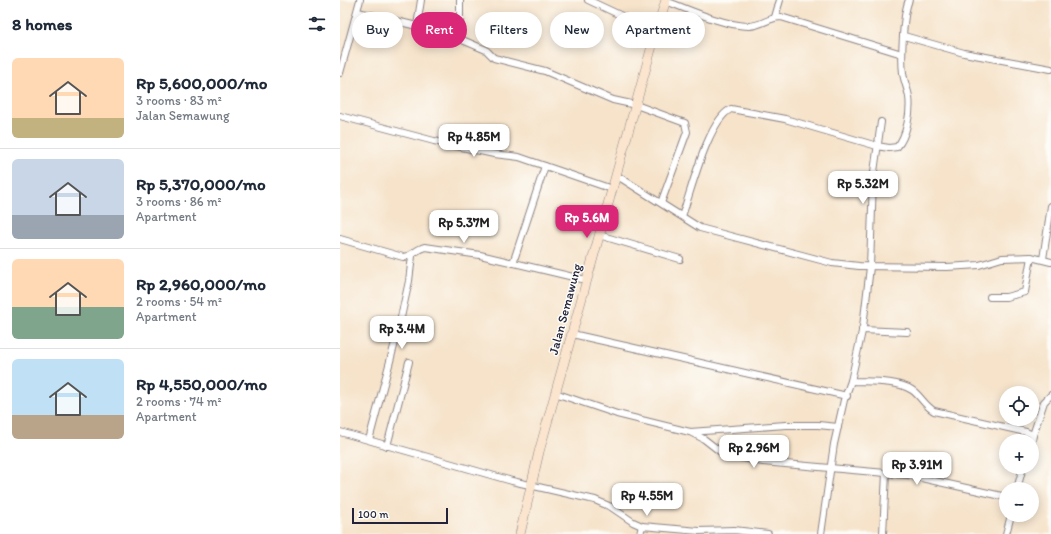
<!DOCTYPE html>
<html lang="en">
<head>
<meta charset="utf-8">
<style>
	:root { --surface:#fff; --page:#f2f2f3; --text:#1f2937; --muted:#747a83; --line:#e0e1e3; --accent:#db2777 }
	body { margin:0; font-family:Itim,sans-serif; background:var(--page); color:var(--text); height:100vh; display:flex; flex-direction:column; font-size:15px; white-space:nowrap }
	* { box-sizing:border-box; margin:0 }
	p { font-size:13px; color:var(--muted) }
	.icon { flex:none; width:22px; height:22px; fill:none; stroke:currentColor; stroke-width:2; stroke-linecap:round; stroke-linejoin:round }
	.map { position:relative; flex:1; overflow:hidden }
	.details { display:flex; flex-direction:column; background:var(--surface); width:340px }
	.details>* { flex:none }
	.top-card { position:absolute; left:12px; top:12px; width:380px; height:36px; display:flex; gap:8px }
	.buttons { position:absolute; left:659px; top:386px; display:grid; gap:8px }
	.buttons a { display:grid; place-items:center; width:40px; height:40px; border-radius:50%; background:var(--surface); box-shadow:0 2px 10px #0003; font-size:20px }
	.scale { position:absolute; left:12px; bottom:10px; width:96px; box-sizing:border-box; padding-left:4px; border:2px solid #22223b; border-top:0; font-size:11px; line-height:14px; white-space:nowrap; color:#22223b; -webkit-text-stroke:3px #fdfcf7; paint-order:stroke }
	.price { position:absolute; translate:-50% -34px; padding:0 9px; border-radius:8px; background:#fff; color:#222; font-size:13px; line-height:26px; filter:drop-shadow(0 1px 2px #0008) }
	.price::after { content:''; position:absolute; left:50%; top:24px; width:12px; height:9px; margin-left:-6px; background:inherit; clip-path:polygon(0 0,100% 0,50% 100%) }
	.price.on { background:var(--accent); color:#fff }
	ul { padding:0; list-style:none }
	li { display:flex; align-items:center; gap:12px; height:100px; padding:0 12px }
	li+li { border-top:1px solid var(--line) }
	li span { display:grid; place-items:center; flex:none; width:112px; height:80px; border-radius:6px; color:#555 }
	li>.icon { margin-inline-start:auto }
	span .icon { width:48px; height:48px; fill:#fffc; stroke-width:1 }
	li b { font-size:17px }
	h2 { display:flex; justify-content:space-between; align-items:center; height:48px; padding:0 12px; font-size:17px }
	.chip { padding:0 14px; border-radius:18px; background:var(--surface); box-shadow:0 2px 10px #0003; font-size:14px; line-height:36px }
	.chip.on { background:var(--accent); color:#fff }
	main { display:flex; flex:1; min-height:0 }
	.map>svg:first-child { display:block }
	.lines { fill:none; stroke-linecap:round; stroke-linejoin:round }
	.street-casing { stroke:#8c8282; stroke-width:8 }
	.secondary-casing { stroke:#8c8282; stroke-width:10 }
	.street { stroke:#fff; stroke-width:6 }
	.secondary { stroke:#fbe5cf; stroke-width:9 }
	.labels { text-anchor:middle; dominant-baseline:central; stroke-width:3; stroke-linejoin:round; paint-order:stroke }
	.street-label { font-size:13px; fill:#22223b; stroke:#fdfcf7 }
</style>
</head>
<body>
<main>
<section class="details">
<h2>8 homes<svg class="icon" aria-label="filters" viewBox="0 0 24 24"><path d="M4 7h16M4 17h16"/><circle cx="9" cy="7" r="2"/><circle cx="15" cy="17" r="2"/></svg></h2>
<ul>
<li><span style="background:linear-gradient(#ffd9b3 75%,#c2b280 0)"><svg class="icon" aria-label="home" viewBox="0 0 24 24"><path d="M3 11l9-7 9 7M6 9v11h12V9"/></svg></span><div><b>Rp 5,600,000/mo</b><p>3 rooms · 83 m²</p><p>Jalan Semawung</p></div></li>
<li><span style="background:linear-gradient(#c9d6e8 70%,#9aa5b1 0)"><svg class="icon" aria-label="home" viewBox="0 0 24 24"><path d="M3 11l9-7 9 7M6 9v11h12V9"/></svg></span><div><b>Rp 5,370,000/mo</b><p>3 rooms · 86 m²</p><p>Apartment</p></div></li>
<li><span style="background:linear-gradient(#ffd9b3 60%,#7fa58c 0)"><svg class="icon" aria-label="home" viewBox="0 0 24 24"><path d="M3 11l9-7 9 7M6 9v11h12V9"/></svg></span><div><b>Rp 2,960,000/mo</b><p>2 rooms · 54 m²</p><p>Apartment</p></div></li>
<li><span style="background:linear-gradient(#bfe0f5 70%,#b9a48a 0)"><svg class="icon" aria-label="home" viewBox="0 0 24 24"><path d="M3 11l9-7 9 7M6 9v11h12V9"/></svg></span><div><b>Rp 4,550,000/mo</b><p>2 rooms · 74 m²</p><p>Apartment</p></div></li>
</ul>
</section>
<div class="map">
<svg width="711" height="534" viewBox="0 0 711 534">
	<rect width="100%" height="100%" fill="#fdfcf7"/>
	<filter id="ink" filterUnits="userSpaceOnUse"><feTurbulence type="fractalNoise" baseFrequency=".025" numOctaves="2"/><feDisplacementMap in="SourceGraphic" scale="8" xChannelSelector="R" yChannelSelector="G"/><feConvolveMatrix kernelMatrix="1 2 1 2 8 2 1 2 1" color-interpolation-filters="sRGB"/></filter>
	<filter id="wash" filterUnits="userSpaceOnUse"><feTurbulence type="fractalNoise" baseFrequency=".012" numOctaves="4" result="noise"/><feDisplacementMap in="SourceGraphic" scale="16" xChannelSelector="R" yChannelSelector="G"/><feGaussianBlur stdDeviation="0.9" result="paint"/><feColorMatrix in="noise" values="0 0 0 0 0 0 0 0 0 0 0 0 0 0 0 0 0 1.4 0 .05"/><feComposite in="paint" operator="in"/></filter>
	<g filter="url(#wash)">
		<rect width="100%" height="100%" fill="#f6e3ca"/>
	</g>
	<g filter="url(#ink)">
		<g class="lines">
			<defs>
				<g id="street">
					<path d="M248 0 297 23 317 28"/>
					<path d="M326 1C349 10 385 26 409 26 421 26 430 17 441 17L562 54"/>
					<path d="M18 12 77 26 120 39 146 50 154 58 205 71 273 100 296 105 345 123 347 132 321 203"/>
					<path d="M435 17 440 0"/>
					<path d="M77 26 81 0"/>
					<path d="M564 36 624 53 711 69"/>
					<path d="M120 39V0"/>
					<path d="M0 73 20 0"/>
					<path d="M0 116 94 141 154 154 179 157 272 189"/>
					<path d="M276 175 360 228 492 263 519 266 607 267 639 265 662 258 691 257 711 262"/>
					<path d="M342 216C351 192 368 120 391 109L445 119 537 146 549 148 557 147C567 136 571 111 569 97 568 89 564 82 563 73 561 58 563 13 569 0"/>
					<path d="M259 235 340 259"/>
					<path d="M0 239 63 257C73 256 76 249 85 247L140 255 246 280"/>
					<path d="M703 259 711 206"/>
					<path d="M173 263 205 166"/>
					<path d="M650 297H666L685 292 691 257"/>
					<path d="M522 330 567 332"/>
					<path d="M232 334 507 396"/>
					<path d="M511 381C530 382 556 380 572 390 580 395 584 405 594 411L686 432 693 435 692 441"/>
					<path d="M215 393 277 414 350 432 446 425H478L498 427"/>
					<path d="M0 432 172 481 255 500 271 507 293 522 302 526 359 531 394 530 428 534"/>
					<path d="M350 432 364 439 382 453 394 456 423 462 568 475 666 497"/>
					<path d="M693 435 704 402 711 395"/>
					<path d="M29 440 58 331 69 281 72 256"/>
					<path d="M47 446 69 362"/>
					<path d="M677 489 683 467"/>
					<path d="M300 534 302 526"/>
					<path d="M481 534 494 444 504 400 511 381 523 327 530 267 533 179 541 122"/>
					<path d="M543 534 546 473"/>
					<path d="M666 534 671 515"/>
				</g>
				<path id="secondary" d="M180 534 199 452 317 28 326 0"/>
			</defs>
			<use href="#street" class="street-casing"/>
			<use href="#secondary" class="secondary-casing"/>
			<use href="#street" class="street"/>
			<use href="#secondary" class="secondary"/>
		</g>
	</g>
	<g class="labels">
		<g class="street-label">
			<text transform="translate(225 309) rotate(-75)">Jalan Semawung</text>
		</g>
	</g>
</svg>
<div class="buttons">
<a><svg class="icon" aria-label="locate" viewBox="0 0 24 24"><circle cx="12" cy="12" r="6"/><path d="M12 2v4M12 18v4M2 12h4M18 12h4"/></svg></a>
<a>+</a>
<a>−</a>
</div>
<div class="scale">100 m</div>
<b class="price" style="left:134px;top:158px">Rp 4.85M</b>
<b class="price" style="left:523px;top:205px">Rp 5.32M</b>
<b class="price on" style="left:247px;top:239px">Rp 5.6M</b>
<b class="price" style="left:124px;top:244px">Rp 5.37M</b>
<b class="price" style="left:62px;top:350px">Rp 3.4M</b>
<b class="price" style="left:414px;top:469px">Rp 2.96M</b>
<b class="price" style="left:577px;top:486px">Rp 3.91M</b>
<b class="price" style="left:307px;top:517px">Rp 4.55M</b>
<div class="top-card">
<a class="chip">Buy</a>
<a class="chip on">Rent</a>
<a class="chip">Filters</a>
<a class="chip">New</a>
<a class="chip">Apartment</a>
</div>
</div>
</main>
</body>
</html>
